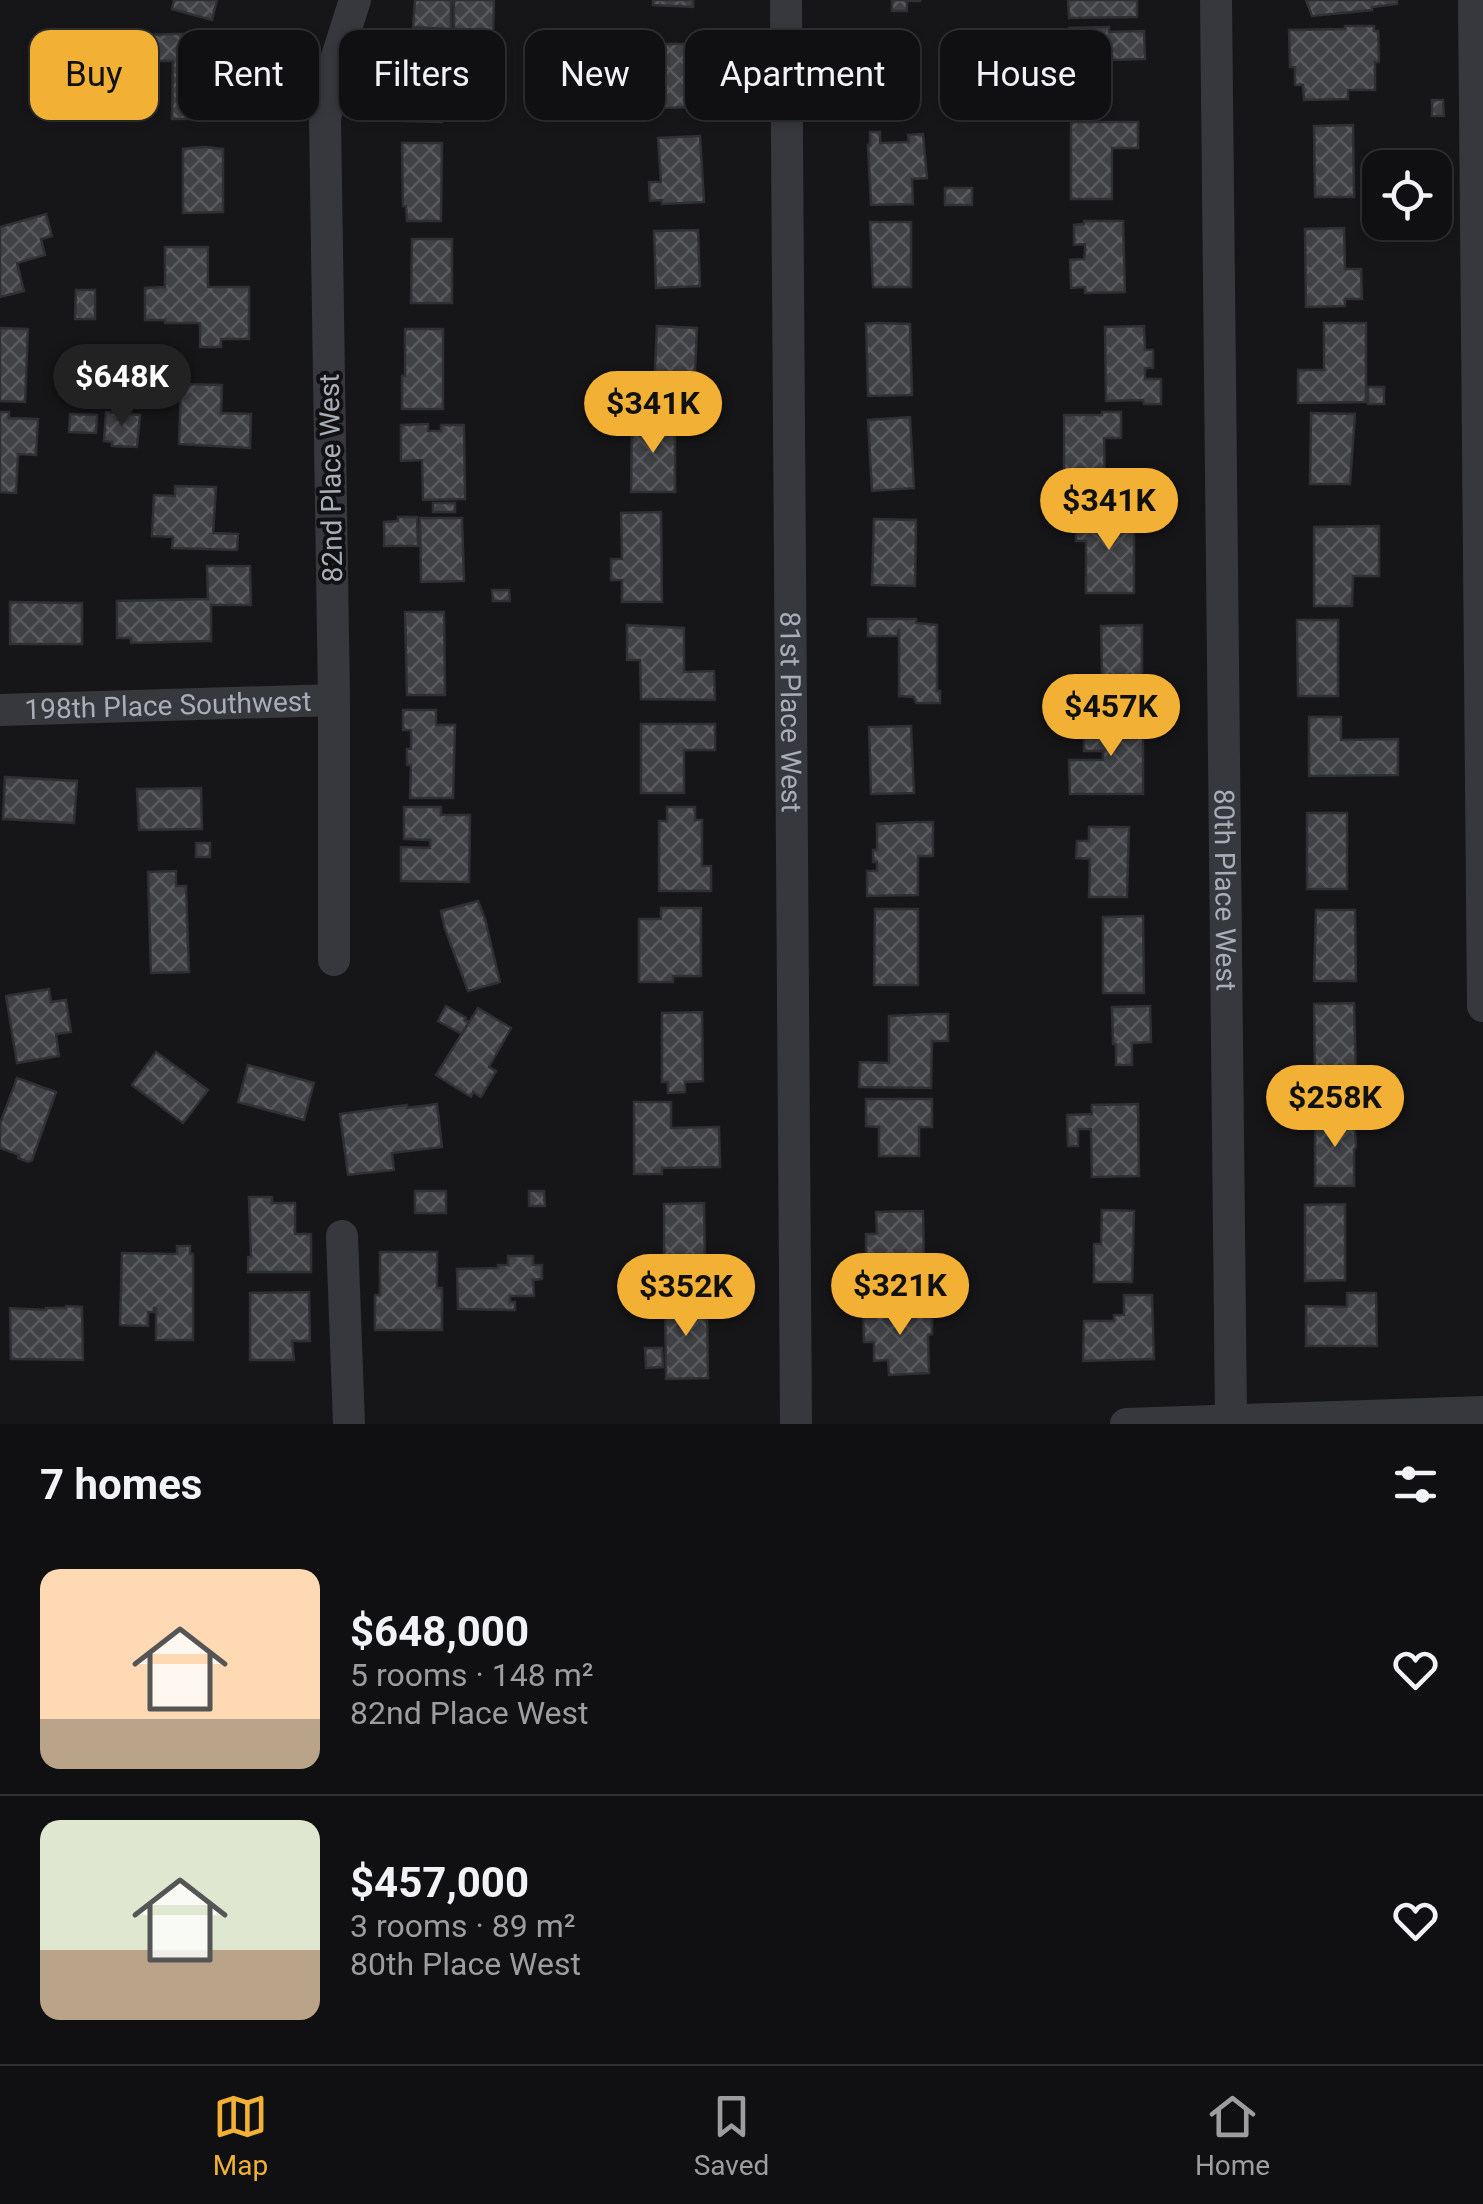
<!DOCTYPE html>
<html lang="en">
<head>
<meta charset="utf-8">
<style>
	:root { --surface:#101012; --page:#19191b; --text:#f1f3f6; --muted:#9c9d9f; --line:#303032; --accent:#f2b134 }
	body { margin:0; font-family:Roboto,sans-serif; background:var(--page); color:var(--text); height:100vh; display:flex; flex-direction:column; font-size:38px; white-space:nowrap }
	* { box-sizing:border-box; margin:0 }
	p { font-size:32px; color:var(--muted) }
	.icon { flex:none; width:55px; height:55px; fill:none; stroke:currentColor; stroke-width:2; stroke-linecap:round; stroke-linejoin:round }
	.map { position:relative; height:1424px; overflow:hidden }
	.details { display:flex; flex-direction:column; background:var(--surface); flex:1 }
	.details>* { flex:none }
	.guide { position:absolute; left:30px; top:30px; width:1425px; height:90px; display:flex; gap:20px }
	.buttons { position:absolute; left:1362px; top:150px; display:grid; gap:20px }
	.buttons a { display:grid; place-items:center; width:90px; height:90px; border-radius:20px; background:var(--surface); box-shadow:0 2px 8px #0004,0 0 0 2px var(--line); font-size:50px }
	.price { position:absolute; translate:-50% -85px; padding:0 22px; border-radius:35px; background:var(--accent); color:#111; font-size:32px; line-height:65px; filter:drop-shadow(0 2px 5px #0008) }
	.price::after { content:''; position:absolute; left:50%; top:60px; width:30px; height:22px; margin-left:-15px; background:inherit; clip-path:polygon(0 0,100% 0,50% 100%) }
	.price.selected { background:#222; color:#fff }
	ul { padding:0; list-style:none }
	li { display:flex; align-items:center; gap:30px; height:250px; padding:0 40px }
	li+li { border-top:2px solid var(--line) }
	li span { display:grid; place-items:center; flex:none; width:280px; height:200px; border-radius:20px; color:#555 }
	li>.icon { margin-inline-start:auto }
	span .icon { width:120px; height:120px; fill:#fffc; stroke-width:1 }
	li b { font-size:42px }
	h2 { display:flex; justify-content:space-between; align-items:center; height:120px; padding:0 40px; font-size:42px }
	.pill { padding:0 35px; border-radius:20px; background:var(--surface); box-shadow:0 2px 8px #0004,0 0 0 2px var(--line); font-size:35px; line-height:90px }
	.pill.selected { background:var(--accent); color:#111 }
	.dock { display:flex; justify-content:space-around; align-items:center; height:140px; border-top:2px solid var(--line); background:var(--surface); font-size:28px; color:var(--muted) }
	.dock a { display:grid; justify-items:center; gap:5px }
	.dock .selected { color:var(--accent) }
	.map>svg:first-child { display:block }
	.building { fill:url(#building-cross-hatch); stroke:#303034; stroke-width:2.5 }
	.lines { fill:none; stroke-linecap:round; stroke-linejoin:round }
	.minor { stroke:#37383d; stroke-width:32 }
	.labels { text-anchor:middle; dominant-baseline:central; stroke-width:8; stroke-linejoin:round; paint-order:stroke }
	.street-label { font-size:28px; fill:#a8adb8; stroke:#111113 }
</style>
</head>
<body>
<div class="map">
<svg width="1483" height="1424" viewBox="0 0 1483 1424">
	<defs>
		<pattern id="building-cross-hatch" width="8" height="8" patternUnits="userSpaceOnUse" patternTransform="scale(2.5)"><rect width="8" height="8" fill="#404145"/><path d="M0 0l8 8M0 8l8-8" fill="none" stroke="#595a5e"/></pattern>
	</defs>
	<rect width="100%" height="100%" fill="#161618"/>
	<g class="building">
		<path d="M174 0H217L212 20 172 9Z"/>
		<path d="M415 0H494L493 32 454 30V2H451V29L413 27Z"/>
		<path d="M653 0H693V7L653 5Z"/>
		<path d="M892 0H920V1H907V11H892Z"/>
		<path d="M1068 0H1137V17L1069 18Z"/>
		<path d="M1306 0H1397V4L1372 7V10L1312 16Z"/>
		<path d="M1345 26H1374V31H1378L1379 62H1375V90H1348V99L1304 100 1303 85H1295V67H1290L1289 30 1345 29Z"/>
		<path d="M1109 27V32L1144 31 1145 59 1110 60 1111 100H1083V113H1072L1070 98H1055L1054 64H1070L1069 28Z"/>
		<path d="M173 34H215V119H172L173 61H153V35Z"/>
		<path d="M411 38 445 40 442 122 403 121Z"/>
		<rect x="529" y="40" width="19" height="18"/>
		<path d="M908 41 909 82H919L920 95 866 96 865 73H859L858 58H865V42Z"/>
		<path d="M656 44H698L699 107 657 108Z"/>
		<path d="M1432 100H1443L1444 116H1432Z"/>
		<path d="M1071 122H1138V148H1112V199H1071Z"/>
		<path d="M1353 125 1354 197H1315L1314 126Z"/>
		<path d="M870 132H880V143L909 142 908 135 923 134 927 178 912 179 913 204 871 205 868 145H870Z"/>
		<path d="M700 136 704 202 662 204V200L650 201 649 182H661L658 138Z"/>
		<path d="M402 143H442L441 221H407L406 206H403Z"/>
		<path d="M204 147 223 149V212L183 213V149Z"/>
		<rect x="945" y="188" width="27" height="17"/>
		<path d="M46 214 52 236 41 239 45 255 17 263 24 291 0 297V227Z"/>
		<path d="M1084 221H1123L1125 292 1085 293V287L1071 288 1070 260 1084 259 1085 253V244L1074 245V225L1084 224Z"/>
		<path d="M870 222H911V287H873Z"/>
		<path d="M1344 228 1345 269H1361L1362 299H1345V306L1306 307 1305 229Z"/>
		<path d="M698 230 700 286 656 288 654 231Z"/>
		<path d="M412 239H452V303H411Z"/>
		<path d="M165 247H208V287H249V339H221V347H200V323H165V320H145V288L165 287Z"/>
		<path d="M76 290H95V319H75Z"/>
		<path d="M877 323 910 324 912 395 868 396 866 324Z"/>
		<path d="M1324 323H1366V402L1298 403V370H1324Z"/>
		<path d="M657 326 697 328 694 392 654 390Z"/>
		<path d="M1144 326 1145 350H1153V368H1145V379H1161V404H1144L1143 400 1106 401 1105 327Z"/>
		<path d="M0 328 28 329 25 402 0 401Z"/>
		<path d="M405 329H443V409H402V376H405Z"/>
		<path d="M181 384 222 385 221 413 251 414 250 448 179 444Z"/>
		<rect x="1368" y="387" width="16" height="17"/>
		<path d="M0 412H9V418L38 419 36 455 18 454 16 493 0 492Z"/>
		<path d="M106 412 140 415 137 447 112 446V442L104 441Z"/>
		<path d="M1102 412H1121V438H1104L1105 489 1064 490V415H1102Z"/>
		<path d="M1311 413 1355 414 1350 484H1310Z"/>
		<path d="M70 414 97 415 96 433 69 432Z"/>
		<path d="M910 417 914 488 872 491 868 420Z"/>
		<path d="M632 420H675V492H631Z"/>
		<path d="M428 424V431H441V425H464L465 499 423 500 422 460 401 461V425Z"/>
		<path d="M175 486 216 487 213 533 238 534 237 550 172 548 173 537 152 536 154 495 175 496Z"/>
		<rect x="433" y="503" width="22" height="9"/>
		<path d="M661 512 662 602H622V580H611V559H622L621 513Z"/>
		<path d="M1085 515H1134V593H1086V541H1076V523H1085Z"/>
		<path d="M398 517H417L418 546H384V522L398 521Z"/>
		<path d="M420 518H462L464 581 421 582Z"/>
		<path d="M874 519 916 520 915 586 872 585Z"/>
		<path d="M1379 526V576H1353L1352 606H1314V527Z"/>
		<path d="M207 566H250L251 605H211V641L131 643V638H117V601L208 599Z"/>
		<path d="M492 590H509L510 601H493Z"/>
		<path d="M10 602 82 603V644H10Z"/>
		<path d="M405 612H444L445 695H407Z"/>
		<path d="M868 619H916V623L937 625V691H940V703H916L914 697 899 696V629L898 636H868Z"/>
		<path d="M1297 620H1338V696H1298Z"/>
		<path d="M627 625 684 628V672L714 671 715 700 641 699 640 660H627Z"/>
		<path d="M1142 625V696H1080V677H1102L1101 626Z"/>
		<path d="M403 710H436V725H455L453 798H410L411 765H407V749H411V730H403Z"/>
		<path d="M1309 717H1341V740L1398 739V775L1309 776Z"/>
		<path d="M1103 718H1143V794H1070L1069 760H1103V751H1084V728L1103 722Z"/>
		<path d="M641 724H715V750H684V793H641Z"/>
		<path d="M911 726 914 793 871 794 869 727Z"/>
		<path d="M5 777 77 781 74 823 3 819Z"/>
		<path d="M201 788 202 829 139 830 137 789Z"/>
		<path d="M404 807H441V815H470L469 882 401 881V847L430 848V840L404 839Z"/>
		<path d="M667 807H695V820H702V866H711V891H659V821H667Z"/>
		<rect x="1307" y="813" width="40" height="76"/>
		<path d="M916 822H933V856H918V895L867 896V871H877V862H873V850H877V824Z"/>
		<path d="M1089 827H1129L1127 897H1089L1090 859 1076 858 1077 841H1089Z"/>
		<rect x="196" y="843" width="14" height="14"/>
		<path d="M176 871V886H186L189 972 151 973 148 872Z"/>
		<path d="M478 901 485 919 500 982 468 991 445 929 441 911Z"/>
		<path d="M661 908H701V976H673V982H639V919H661Z"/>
		<path d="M875 909H918V985H874Z"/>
		<path d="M1316 910H1355L1356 981H1314Z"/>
		<path d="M1143 916 1144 993H1103V917Z"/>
		<path d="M49 989 51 1002 66 1000 71 1032 56 1034 59 1056 17 1063 6 996Z"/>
		<path d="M1354 1003 1356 1080H1315L1314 1004Z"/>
		<path d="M446 1006 466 1018 465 1020 469 1022 462 1034 438 1021Z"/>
		<path d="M1150 1006 1151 1042 1132 1043V1065H1116V1044H1113L1112 1007Z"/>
		<path d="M478 1008 511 1028 489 1067 496 1071 481 1097 473 1092 471 1097 436 1075Z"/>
		<path d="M702 1012 703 1081 685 1082V1092L668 1093V1082H662V1013Z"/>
		<path d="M929 1014H948V1041H932L931 1088 859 1087 860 1062 889 1063V1016Z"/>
		<path d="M156 1052 208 1090 183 1123 132 1085Z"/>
		<path d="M248 1065 314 1083 304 1120 238 1102Z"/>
		<path d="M17 1078 56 1092 32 1160 28 1162 18 1158 19 1155 0 1148V1124Z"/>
		<path d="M866 1099H932V1127H919V1156H879V1127L866 1126Z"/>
		<path d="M634 1102H671V1128L719 1127 720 1167 662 1168V1174H634Z"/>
		<path d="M437 1104 442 1147 392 1153 394 1170 348 1175 340 1114 407 1105V1108Z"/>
		<path d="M1138 1104 1139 1176 1092 1177 1091 1129H1078V1146H1068L1067 1115 1092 1114V1105Z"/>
		<path d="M1315 1114H1354L1356 1147 1354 1149V1186H1315Z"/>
		<rect x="415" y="1191" width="31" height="22"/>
		<path d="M529 1191H544L545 1206H529Z"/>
		<path d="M249 1197H272V1203H295V1234H311V1272H248V1257H251Z"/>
		<path d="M704 1203 705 1274 664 1275V1204Z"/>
		<path d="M1345 1204V1280L1305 1281V1205Z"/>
		<path d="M1102 1210 1134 1211 1132 1282H1094V1244H1101Z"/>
		<path d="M923 1211 924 1267 866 1268V1234H877L876 1212Z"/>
		<path d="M177 1246H190V1254H193V1340H156V1308H154V1312H148V1326L120 1325 122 1253 177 1254Z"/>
		<path d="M380 1252H437V1288H442V1330H375V1295H380Z"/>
		<path d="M508 1256H533V1265H542V1279L533 1280 534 1296H510V1302H515V1310L458 1309 457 1269 498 1268V1265H508Z"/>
		<path d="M309 1292 310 1341H292L294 1360H250V1293Z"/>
		<path d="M1347 1293H1376L1377 1346H1306V1306L1347 1307Z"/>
		<path d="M1124 1295H1152L1154 1359 1083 1361 1084 1321H1114V1315H1124Z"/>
		<path d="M707 1298 708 1378 666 1379 665 1299Z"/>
		<path d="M888 1305H897V1309H932V1334L928 1335 929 1373 889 1375 888 1360 874 1361V1342H864L863 1310 888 1309Z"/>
		<path d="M66 1306 82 1307 83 1360 11 1359 10 1308 46 1310V1308H66Z"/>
		<path d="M645 1348H662L663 1367 646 1368Z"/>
	</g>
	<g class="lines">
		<g class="minor">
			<path id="s1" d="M786 0 796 1424"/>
			<path id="s2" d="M1216 0 1231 1420"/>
			<path d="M1474 0 1483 1006"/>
			<path id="s3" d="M0 710 334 700"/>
			<path d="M334 960V700L325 120 334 66 355 0"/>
			<path d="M342 1236 349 1424"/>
			<path d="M1126 1424 1483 1412"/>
		</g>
	</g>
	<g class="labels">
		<g class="street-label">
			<text transform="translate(331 478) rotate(-91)">82nd Place West</text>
			<text stroke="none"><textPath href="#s3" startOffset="168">198th Place Southwest</textPath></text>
			<text stroke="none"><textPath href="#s1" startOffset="712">81st Place West</textPath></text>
			<text stroke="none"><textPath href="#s2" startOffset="890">80th Place West</textPath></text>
		</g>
	</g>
</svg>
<div class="buttons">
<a><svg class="icon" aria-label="locate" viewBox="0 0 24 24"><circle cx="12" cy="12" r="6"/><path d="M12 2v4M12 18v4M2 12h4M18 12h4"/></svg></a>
</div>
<b class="price selected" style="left:122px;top:429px">$648K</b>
<b class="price" style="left:653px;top:456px">$341K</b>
<b class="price" style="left:1109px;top:553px">$341K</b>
<b class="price" style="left:1111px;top:759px">$457K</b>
<b class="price" style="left:1335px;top:1150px">$258K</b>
<b class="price" style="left:900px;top:1338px">$321K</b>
<b class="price" style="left:686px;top:1339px">$352K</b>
<div class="guide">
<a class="pill selected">Buy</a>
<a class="pill">Rent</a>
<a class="pill">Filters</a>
<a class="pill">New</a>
<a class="pill">Apartment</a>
<a class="pill">House</a>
</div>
</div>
<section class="details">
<h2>7 homes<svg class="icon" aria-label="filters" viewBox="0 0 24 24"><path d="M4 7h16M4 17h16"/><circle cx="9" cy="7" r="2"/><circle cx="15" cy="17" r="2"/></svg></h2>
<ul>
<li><span style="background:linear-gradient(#ffd9b3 75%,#b9a48a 0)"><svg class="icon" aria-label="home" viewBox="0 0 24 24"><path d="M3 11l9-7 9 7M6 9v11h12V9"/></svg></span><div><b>$648,000</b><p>5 rooms · 148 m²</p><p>82nd Place West</p></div><svg class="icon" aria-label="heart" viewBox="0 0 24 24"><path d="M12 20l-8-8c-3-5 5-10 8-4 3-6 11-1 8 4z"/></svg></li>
<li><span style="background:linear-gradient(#dfe7d0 65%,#b9a48a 0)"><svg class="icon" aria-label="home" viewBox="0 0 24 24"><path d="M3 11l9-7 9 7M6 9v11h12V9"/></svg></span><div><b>$457,000</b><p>3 rooms · 89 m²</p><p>80th Place West</p></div><svg class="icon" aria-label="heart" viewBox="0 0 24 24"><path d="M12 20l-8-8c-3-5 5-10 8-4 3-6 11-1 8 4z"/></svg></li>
</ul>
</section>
<nav class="dock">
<a class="selected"><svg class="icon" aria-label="map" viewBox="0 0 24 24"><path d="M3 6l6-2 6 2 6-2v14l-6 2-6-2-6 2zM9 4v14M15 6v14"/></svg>Map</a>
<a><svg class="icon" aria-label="saved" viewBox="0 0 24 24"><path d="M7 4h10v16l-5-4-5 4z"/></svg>Saved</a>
<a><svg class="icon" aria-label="home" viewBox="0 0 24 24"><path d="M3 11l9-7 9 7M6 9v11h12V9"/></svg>Home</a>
</nav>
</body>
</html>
